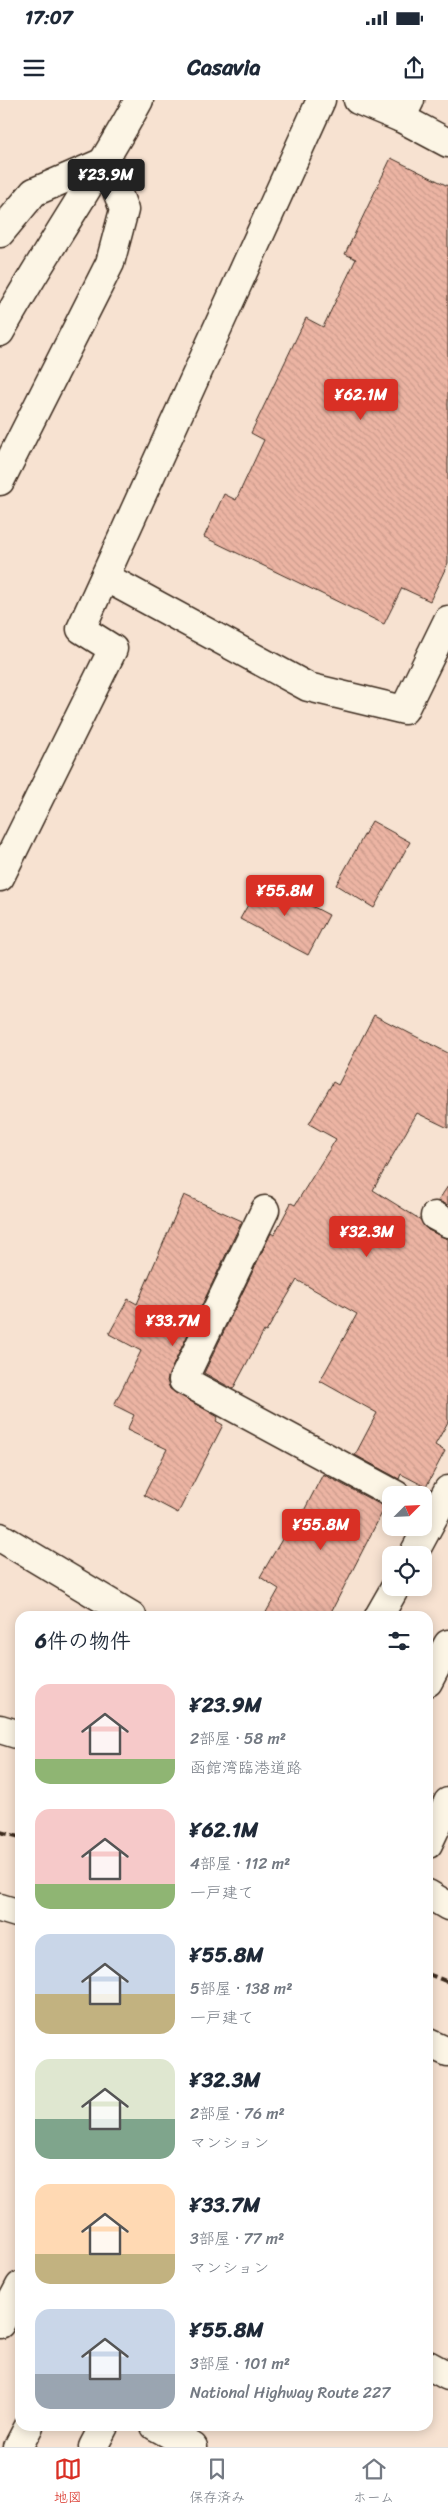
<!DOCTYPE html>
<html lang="ja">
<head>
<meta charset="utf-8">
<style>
	:root { --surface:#fff; --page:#f2f2f3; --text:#1f2937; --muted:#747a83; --line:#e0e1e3; --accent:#d93025 }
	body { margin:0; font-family:Sriracha,"Klee One",sans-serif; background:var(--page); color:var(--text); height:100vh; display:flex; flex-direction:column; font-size:19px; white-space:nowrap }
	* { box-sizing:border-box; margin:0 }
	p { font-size:16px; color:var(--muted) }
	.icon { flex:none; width:28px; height:28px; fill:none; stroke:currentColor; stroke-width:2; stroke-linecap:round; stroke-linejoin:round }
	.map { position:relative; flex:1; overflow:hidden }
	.panel { position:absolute; left:15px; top:1511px; width:418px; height:820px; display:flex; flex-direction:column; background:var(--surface); border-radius:15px; box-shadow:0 2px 12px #0003 }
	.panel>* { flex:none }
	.needle { width:32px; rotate:66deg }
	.buttons { position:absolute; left:382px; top:1386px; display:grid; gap:10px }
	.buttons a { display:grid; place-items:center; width:50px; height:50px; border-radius:10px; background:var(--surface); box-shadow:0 2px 12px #0003; font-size:25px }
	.price { position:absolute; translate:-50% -42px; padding:0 11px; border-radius:5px; background:var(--accent); color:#fff; font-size:16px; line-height:32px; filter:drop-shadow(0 1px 2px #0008) }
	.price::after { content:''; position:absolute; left:50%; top:30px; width:15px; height:11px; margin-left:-8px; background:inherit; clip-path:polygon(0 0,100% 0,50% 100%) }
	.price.current { background:#222; color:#fff }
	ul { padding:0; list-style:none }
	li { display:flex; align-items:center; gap:15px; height:125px; padding:0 20px }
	li span { display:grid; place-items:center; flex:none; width:140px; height:100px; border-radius:15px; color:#555 }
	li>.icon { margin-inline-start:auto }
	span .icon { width:60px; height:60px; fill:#fffc; stroke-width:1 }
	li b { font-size:21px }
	h2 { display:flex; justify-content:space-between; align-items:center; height:60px; padding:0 20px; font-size:21px }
	.status { display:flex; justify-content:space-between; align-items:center; height:35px; padding:0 25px; background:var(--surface); direction:ltr }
	.status svg { height:14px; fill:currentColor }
	header { display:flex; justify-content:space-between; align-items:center; height:65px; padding:0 20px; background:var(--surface); font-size:22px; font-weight:800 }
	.tab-bar { display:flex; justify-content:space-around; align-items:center; height:70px; border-top:1px solid var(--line); background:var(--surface); font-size:14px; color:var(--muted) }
	.tab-bar a { display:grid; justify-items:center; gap:2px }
	.tab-bar .current { color:var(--accent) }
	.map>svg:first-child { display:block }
	.building { fill:url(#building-back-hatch); stroke:#3b2a1e }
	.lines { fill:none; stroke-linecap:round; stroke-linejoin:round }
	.minor-casing { stroke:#3b2a1e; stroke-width:31 }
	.highway-casing { stroke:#3b2a1e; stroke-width:31 }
	.minor { stroke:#fcf5e5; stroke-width:28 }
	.highway { stroke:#fcf5e5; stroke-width:28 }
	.rail { stroke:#3b2a1e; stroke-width:4; stroke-dasharray:8 4; stroke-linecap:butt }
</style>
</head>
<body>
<div class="status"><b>17:07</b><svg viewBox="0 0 49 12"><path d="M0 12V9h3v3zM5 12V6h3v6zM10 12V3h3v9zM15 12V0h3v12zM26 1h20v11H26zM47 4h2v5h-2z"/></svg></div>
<header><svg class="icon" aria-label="menu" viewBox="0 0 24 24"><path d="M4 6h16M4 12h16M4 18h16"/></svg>Casavia<svg class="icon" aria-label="share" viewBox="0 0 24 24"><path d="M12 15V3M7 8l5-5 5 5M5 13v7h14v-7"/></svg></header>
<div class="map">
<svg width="448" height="2347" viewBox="0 0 448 2347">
	<defs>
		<pattern id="building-back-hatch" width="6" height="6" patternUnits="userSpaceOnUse" patternTransform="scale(1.25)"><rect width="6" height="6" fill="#ecb4a3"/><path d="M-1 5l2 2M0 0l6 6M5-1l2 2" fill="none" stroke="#cb9b8c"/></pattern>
	</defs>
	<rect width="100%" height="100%" fill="#f7e2d1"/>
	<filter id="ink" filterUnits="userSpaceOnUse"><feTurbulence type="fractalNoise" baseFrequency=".02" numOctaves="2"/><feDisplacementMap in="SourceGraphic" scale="10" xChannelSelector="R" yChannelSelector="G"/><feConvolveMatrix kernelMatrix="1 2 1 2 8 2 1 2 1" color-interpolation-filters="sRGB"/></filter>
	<g filter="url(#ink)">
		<g class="building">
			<path d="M391 58 448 86V463L430 501 402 488 384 524 204 437 224 394 236 400 264 340 251 333 306 218 323 227 356 159 345 154Z"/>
			<path d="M372 721 410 742 374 808 336 785Z"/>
			<path d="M262 780 329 815 308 855 240 819Z"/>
			<path d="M374 915 448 953V1028L417 1013 373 1090 421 1120 428 1130 448 1139V1322L435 1345 445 1351 426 1387 401 1374 399 1379 355 1355 377 1313 320 1281 357 1214 297 1180 266 1232 264 1231 233 1289 204 1273 271 1133 274 1135 291 1103 295 1105 336 1039 309 1024 333 982 338 985Z"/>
			<path d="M448 1086V1105L438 1101Z"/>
			<path d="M184 1095 242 1121 169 1274 167 1281 170 1289 218 1317 216 1321 223 1325 178 1413 144 1395 167 1349 127 1330 134 1315 114 1305 141 1251 109 1234 128 1199 137 1204Z"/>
			<path d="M323 1374 385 1407 329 1516H264L279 1489 260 1477 288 1429 293 1432Z"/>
		</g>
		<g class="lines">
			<defs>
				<g id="minor">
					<path d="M358 0 401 18 410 0"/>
					<path d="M401 18 448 43"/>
					<path d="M0 133 34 92 106 61 124 110 110 163 0 381"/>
					<path d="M0 232C44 153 96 79 139 0"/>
					<path d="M105 477 308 587 404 610 448 520"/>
					<path d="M0 777 113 549 81 529 321 0"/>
					<path d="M265 1110 183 1280 396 1395"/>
					<path d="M435 1116 448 1123"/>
					<path d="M0 1437 132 1516"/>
					<path d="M413 1455 448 1390"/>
					<path d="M379 1516 395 1488"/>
					<path d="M0 1629 20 1635"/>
					<path d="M428 1744 448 1702"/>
					<path d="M428 1794 448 1806"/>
					<path d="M0 1808 20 1814"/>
					<path d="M428 1943 448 1952"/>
					<path d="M0 2224 20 2186"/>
					<path d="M428 2265 448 2276"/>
					<path d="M155 2326 193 2347"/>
					<path d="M93 2347 104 2326"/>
				</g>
				<g id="highway">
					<path d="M428 1582 448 1544"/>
					<path d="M18 2347 29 2326"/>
				</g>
			</defs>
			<use href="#minor" class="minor-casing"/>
			<use href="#highway" class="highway-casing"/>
			<use href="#minor" class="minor"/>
			<use href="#highway" class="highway"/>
			<g class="rail">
				<path d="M0 1732 20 1737"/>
				<path d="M428 1874 448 1882"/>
			</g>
		</g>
	</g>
</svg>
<div class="buttons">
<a><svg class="needle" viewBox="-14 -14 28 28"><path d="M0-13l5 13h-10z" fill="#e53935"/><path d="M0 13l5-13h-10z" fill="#747a83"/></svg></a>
<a><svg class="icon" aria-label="locate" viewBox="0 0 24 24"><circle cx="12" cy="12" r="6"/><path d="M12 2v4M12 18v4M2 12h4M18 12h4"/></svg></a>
</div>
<b class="price current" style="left:106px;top:101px">¥23.9M</b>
<b class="price" style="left:361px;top:321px">¥62.1M</b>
<b class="price" style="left:285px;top:817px">¥55.8M</b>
<b class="price" style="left:367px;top:1158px">¥32.3M</b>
<b class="price" style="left:173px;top:1247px">¥33.7M</b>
<b class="price" style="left:321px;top:1451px">¥55.8M</b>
<section class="panel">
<h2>6件の物件<svg class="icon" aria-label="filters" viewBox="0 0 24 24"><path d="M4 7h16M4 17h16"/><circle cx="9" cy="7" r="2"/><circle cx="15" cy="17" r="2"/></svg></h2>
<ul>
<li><span style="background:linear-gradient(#f6c9c9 75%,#8fb573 0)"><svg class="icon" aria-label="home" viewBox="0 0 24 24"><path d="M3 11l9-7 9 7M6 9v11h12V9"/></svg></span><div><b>¥23.9M</b><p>2部屋 · 58 m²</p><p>函館湾臨港道路</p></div></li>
<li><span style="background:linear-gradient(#f6c9c9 75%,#8fb573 0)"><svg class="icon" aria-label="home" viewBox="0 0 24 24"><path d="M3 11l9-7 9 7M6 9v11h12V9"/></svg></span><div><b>¥62.1M</b><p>4部屋 · 112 m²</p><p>一戸建て</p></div></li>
<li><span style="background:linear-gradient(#c9d6e8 60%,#c2b280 0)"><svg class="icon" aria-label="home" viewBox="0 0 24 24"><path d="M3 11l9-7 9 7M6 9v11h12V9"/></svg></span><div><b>¥55.8M</b><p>5部屋 · 138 m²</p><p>一戸建て</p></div></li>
<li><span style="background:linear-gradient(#dfe7d0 60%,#7fa58c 0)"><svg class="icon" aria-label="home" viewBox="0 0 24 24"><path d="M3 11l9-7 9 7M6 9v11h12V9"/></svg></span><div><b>¥32.3M</b><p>2部屋 · 76 m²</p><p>マンション</p></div></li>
<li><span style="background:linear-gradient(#ffd9b3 70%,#c2b280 0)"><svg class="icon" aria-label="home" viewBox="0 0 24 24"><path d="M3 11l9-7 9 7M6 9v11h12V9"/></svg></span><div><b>¥33.7M</b><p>3部屋 · 77 m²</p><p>マンション</p></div></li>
<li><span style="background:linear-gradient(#c9d6e8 65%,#9aa5b1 0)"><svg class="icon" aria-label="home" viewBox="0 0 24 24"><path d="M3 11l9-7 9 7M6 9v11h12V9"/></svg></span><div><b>¥55.8M</b><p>3部屋 · 101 m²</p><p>National Highway Route 227</p></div></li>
</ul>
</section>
</div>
<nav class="tab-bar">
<a class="current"><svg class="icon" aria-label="map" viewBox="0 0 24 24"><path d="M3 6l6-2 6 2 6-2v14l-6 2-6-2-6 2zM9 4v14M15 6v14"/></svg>地図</a>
<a><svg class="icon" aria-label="saved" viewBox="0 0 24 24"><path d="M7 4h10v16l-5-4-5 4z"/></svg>保存済み</a>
<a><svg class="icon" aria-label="home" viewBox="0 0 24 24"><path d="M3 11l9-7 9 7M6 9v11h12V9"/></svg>ホーム</a>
</nav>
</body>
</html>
